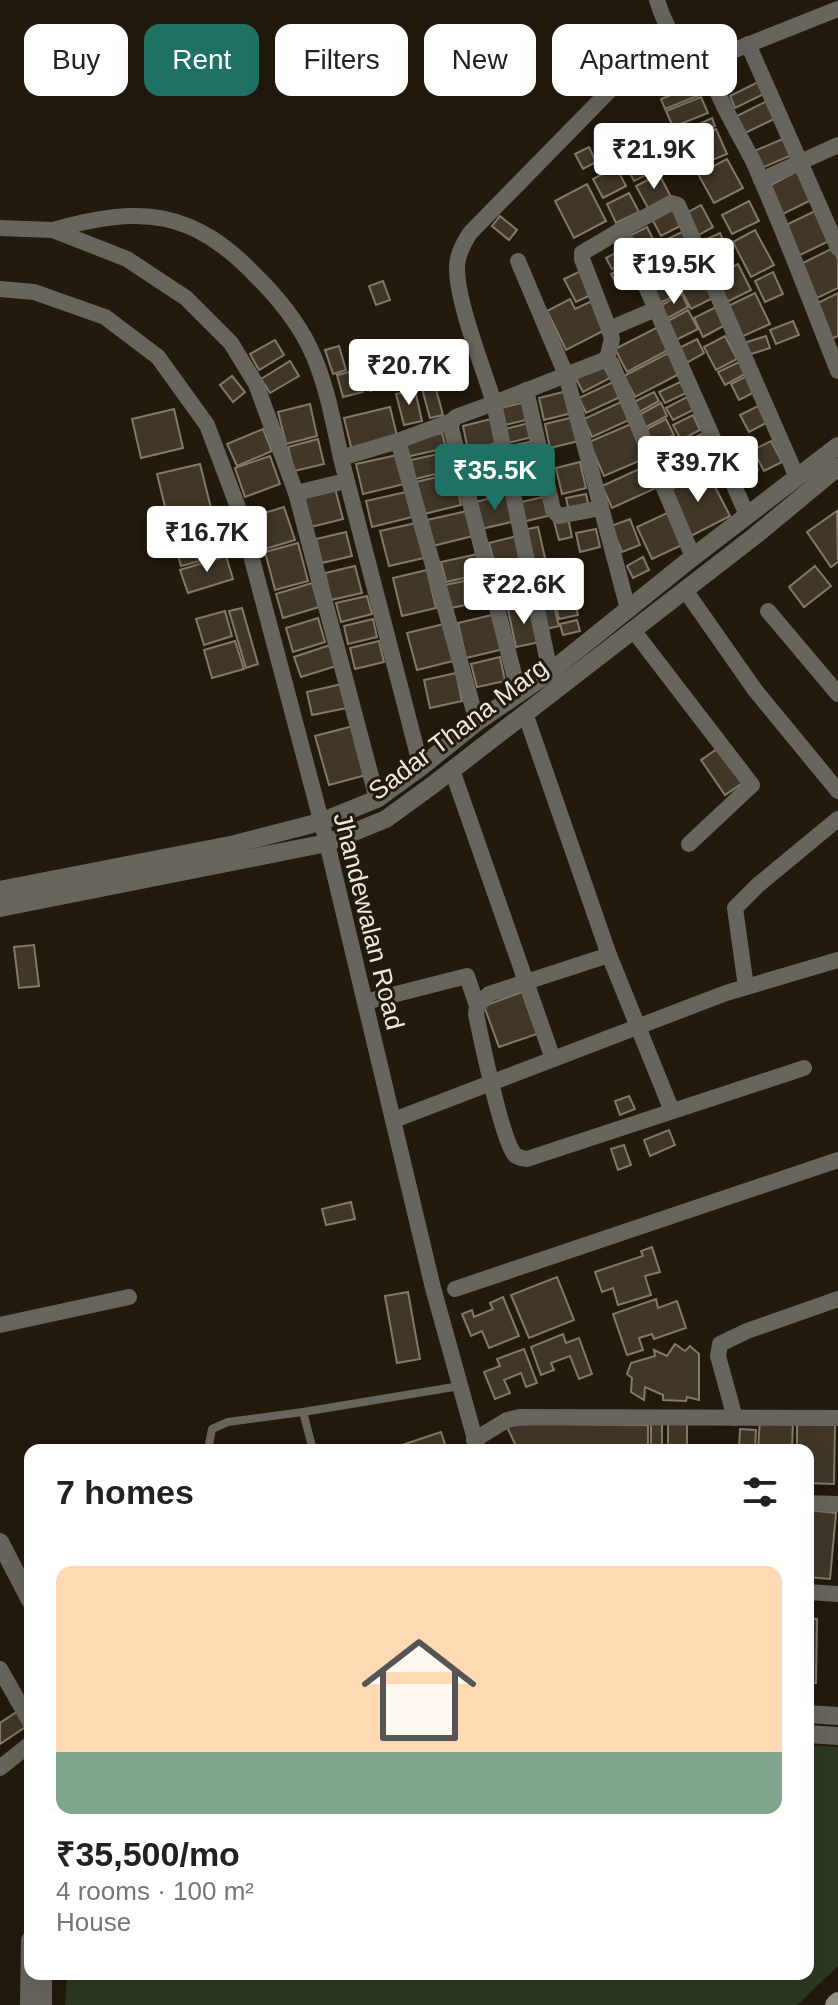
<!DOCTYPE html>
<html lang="en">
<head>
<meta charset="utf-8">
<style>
	:root { --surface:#fff; --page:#f2f2f2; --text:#202124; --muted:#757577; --line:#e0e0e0; --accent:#1f7263 }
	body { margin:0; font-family:Helvetica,sans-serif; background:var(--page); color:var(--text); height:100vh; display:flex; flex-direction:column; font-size:30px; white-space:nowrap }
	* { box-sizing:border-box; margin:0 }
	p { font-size:26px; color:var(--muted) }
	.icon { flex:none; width:44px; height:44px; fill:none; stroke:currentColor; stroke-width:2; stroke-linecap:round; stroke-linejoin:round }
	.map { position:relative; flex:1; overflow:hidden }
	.side { position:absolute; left:24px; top:1444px; width:790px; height:536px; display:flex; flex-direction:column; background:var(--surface); border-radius:16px; box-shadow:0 8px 32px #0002 }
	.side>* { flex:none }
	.guide { position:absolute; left:24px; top:24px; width:790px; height:72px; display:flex; gap:16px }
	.price { position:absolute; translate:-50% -68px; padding:0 18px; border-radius:8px; background:#fff; color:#222; font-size:26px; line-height:52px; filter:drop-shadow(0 2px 4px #0008) }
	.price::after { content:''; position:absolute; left:50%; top:48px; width:24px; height:18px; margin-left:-12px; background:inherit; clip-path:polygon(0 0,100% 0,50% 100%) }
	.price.current { background:var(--accent); color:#fff }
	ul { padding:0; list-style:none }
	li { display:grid; align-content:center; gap:16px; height:424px; padding:0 32px }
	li+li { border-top:2px solid var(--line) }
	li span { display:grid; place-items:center; height:248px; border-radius:16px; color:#555 }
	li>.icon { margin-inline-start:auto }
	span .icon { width:144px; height:144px; fill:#fffc; stroke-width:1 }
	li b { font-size:34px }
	h2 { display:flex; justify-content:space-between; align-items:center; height:96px; padding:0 32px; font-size:34px }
	.pill { padding:0 28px; border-radius:16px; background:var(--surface); box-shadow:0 8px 32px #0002; font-size:28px; line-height:72px }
	.pill.current { background:var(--accent); color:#fff }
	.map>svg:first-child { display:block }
	.green { fill:#2c3921 }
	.building { fill:#403729; stroke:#837969; stroke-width:2 }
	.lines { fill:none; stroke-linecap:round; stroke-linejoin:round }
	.service { stroke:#68655e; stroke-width:8 }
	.minor { stroke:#68655e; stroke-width:16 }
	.tertiary { stroke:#68655e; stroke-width:18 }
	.secondary { stroke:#959084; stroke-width:20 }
	.labels { text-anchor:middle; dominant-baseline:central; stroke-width:6; stroke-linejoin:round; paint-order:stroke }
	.street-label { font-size:26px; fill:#ede7de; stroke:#221a0c }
</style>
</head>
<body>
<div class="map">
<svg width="838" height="2005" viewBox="0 0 838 2005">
	<rect width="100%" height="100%" fill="#221a0c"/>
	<path class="green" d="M808 1745 838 1747V1966L797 2005H65L67 1974H808Z"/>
	<g class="building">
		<path d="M689 66 694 78 658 92 654 81Z"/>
		<path d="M758 82 764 94 735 108 730 96Z"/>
		<path d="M698 84 702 94 665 109 661 99Z"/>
		<path d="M701 97 708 113 673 127 666 111Z"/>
		<path d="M769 100 778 117 743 134 735 117Z"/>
		<path d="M712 118 715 126 688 138 684 131Z"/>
		<path d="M716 129 727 154 695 167 684 143Z"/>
		<path d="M677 135 685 158 662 166 654 143Z"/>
		<path d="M785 138 792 155 759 169 752 152Z"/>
		<path d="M589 147 596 162 583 169 575 154Z"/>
		<path d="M646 152 656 170 634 181 625 163Z"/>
		<path d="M727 159 743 188 714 203 698 174Z"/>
		<path d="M616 167 626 186 603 198 593 179Z"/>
		<path d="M799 170 813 199 783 214 769 186Z"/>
		<path d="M659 174 671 197 648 208 636 186Z"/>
		<path d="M587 184 606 221 574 238 555 201Z"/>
		<path d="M629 193 639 212 616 223 607 204Z"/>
		<path d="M749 201 759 221 732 234 722 215Z"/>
		<path d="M701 205 713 227 695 237 683 215Z"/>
		<path d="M673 206 682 225 661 236 651 217Z"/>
		<path d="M815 211 829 241 798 256 784 226Z"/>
		<path d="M500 216 517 230 509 240 492 226Z"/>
		<path d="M647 227 656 245 638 254 629 236Z"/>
		<path d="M755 230 774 265 751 277 733 242Z"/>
		<path d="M684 231 689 241 667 253 661 242Z"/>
		<path d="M720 233 729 253 708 263 698 243Z"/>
		<path d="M833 248 838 259V288L817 298 801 264Z"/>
		<path d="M623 249 629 261 612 269 606 258Z"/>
		<path d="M692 250 701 268 681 278 671 260Z"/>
		<path d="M663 254 672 271 651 282 643 265Z"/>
		<path d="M738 264 751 290 725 303 712 277Z"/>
		<path d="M629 265 636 278 618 287 611 274Z"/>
		<path d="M583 270 595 293 576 302 564 279Z"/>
		<path d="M773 272 783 294 765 302 755 281Z"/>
		<path d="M704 275 715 297 691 309 680 288Z"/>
		<path d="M672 278 680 293 660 303 652 288Z"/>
		<path d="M383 281 390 300 376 305 369 286Z"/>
		<path d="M755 293 770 324 741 337 726 307Z"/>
		<path d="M838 293V336L831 339 814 305Z"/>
		<path d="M682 294 688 307 666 319 660 306Z"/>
		<path d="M570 299 575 309 592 301 607 329 566 350 547 311Z"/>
		<path d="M718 306 727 324 703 337 694 318Z"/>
		<path d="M688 310 698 329 676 340 666 322Z"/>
		<path d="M793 321 799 335 776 344 770 330Z"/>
		<path d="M658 327 670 349 627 372 615 349Z"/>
		<path d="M725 336 737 359 716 370 704 347Z"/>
		<path d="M766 336 770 348 748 355 744 343Z"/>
		<path d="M697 339 704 353 686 363 679 348Z"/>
		<path d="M275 340 284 355 259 370 250 354Z"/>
		<path d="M339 346 346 370 333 374 325 350Z"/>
		<path d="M668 353 679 374 635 397 624 376Z"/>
		<path d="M379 356 389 385 370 391 360 363Z"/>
		<path d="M290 361 299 376 270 393 261 379Z"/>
		<path d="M739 362 745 374 725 385 718 372Z"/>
		<path d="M602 363 610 378 583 392 575 377Z"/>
		<path d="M358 370 363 392 343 397 337 375Z"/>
		<path d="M232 376 245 392 233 402 220 385Z"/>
		<path d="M747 376 755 392 739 400 731 384Z"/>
		<path d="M434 382 443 415 430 418 421 385Z"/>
		<path d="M613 382 620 397 586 413 579 398Z"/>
		<path d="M680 382 686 393 665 403 659 392Z"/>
		<path d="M415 390 422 421 404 425 396 394Z"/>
		<path d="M567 391 572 413 544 420 539 398Z"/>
		<path d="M654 392 659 401 639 412 634 402Z"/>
		<path d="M687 397 693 410 673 420 666 408Z"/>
		<path d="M623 401 631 419 592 437 584 419Z"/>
		<path d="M525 402 530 419 505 425 501 408Z"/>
		<path d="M661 403 667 416 646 427 639 415Z"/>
		<path d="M310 404 317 436 286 444 278 412Z"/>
		<path d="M758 406 766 423 749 432 740 415Z"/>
		<path d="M390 407 398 440 352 451 344 418Z"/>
		<path d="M174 409 183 448 141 458 132 419Z"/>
		<path d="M693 415 700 430 681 440 673 425Z"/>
		<path d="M574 417 579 441 550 448 545 424Z"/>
		<path d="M491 419 497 443 468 450 463 426Z"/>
		<path d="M666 419 674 435 653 445 645 430Z"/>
		<path d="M529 423 532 437 508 443 505 429Z"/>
		<path d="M631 424 646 458 604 476 589 442Z"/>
		<path d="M263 429 272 451 237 466 227 444Z"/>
		<path d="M442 433 446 448 406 457 402 443Z"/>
		<path d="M701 434 706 443 687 453 682 444Z"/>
		<path d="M318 439 324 464 294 471 288 447Z"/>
		<path d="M535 441 538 454 513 460 510 446Z"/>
		<path d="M771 441 782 462 764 471 753 450Z"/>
		<path d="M677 444 685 460 662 471 654 455Z"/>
		<path d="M748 450 758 470 737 481 726 461Z"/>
		<path d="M447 452 452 470 415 479 411 460Z"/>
		<path d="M397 455 404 484 363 494 356 464Z"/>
		<path d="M270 456 280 484 245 497 235 468Z"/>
		<path d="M502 459 509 488 472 496 466 467Z"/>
		<path d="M540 459 544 476 517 483 512 465Z"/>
		<path d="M580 462 586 488 562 494 556 468Z"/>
		<path d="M200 464 211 508 168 519 157 474Z"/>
		<path d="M648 465 658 487 612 508 602 486Z"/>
		<path d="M707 471 730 516 689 537 666 492Z"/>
		<path d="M454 473 461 505 424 514 416 482Z"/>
		<path d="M335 488 343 519 311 527 303 496Z"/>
		<path d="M406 492 412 517 372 527 366 501Z"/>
		<path d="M509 494 516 521 481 529 475 502Z"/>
		<path d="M586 494 589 507 569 511 566 498Z"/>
		<path d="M547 496 552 515 522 522 517 503Z"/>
		<path d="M284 507 295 540 265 549 254 516Z"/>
		<path d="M467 511 473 536 433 546 427 520Z"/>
		<path d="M837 511 838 562 831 567 807 532Z"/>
		<path d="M667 513 682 545 652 559 637 527Z"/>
		<path d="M568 518 572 537 559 540 554 521Z"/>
		<path d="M630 519 640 545 622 552 611 526Z"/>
		<path d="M416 523 424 558 389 566 380 531Z"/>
		<path d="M218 526 226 554 181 566 173 539Z"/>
		<path d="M538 527 550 580 535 584 523 530Z"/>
		<path d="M596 529 600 547 580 552 576 533Z"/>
		<path d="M346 532 352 556 322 563 316 539Z"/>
		<path d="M517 536 524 563 496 570 489 543Z"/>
		<path d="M298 543 308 581 275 590 265 552Z"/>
		<path d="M478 554 482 574 446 582 441 562Z"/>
		<path d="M226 556 233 579 188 593 180 570Z"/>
		<path d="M643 557 649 570 633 578 627 566Z"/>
		<path d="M355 566 362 593 331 600 325 573Z"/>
		<path d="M815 566 831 586 804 607 789 587Z"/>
		<path d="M564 567 568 582 554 586 550 570Z"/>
		<path d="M427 570 436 608 402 616 393 578Z"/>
		<path d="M525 572 530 594 503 600 498 578Z"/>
		<path d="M483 577 489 600 451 608 445 585Z"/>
		<path d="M312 583 319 607 283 618 276 594Z"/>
		<path d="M367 596 372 614 341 622 336 603Z"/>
		<path d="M574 598 578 615 559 619 555 602Z"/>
		<path d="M531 605 540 642 516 647 508 610Z"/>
		<path d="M554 607 559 626 542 630 538 611Z"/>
		<path d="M242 608 258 664 246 668 229 611Z"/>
		<path d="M225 611 232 636 204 645 196 619Z"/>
		<path d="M496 614 504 649 466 658 458 623Z"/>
		<path d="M318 618 325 642 293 652 286 628Z"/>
		<path d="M373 619 377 637 348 644 344 626Z"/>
		<path d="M577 620 580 631 563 635 560 624Z"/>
		<path d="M444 624 453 661 417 670 407 633Z"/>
		<path d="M235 641 244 669 212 678 204 650Z"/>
		<path d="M379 641 384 662 355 669 350 648Z"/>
		<path d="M330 645 336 666 301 677 294 657Z"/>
		<path d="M500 657 505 681 477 687 471 664Z"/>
		<path d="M456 673 462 701 430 708 424 680Z"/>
		<path d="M342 684 347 708 312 715 307 692Z"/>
		<path d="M353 726 366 775 329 785 315 736Z"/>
		<path d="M720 747 744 782 725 795 701 760Z"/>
		<path d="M34 945 39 986 19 988 14 947Z"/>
		<path d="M522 992 537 1034 499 1047 484 1006Z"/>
		<path d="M629 1096 635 1109 620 1115 615 1101Z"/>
		<path d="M669 1130 675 1145 650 1156 644 1140Z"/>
		<path d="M624 1145 631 1165 618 1170 611 1149Z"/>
		<path d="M351 1202 355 1219 326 1225 322 1209Z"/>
		<path d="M652 1247 660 1272 645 1276 651 1295 618 1305 613 1288 602 1292 595 1272 643 1256 641 1251Z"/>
		<path d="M557 1277 574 1320 529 1338 511 1295Z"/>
		<path d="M408 1292 420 1359 397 1363 385 1296Z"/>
		<path d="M503 1297 519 1336 489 1348 482 1331 471 1336 462 1314 472 1310 474 1317 493 1309 490 1303Z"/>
		<path d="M656 1299 658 1308 677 1301 686 1328 654 1339 652 1334 639 1338 643 1350 627 1355 613 1314Z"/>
		<path d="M563 1334 566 1343 579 1338 592 1374 579 1379 570 1356 551 1363 554 1370 541 1375 531 1347Z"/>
		<path d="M675 1344 685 1351 690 1346 699 1354V1400L687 1397 686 1401 663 1400V1395L645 1387 644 1400 631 1392 632 1378 627 1374 631 1363 655 1356 654 1350 667 1356Z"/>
		<path d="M524 1349 537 1383 526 1387 521 1373 504 1380 510 1393 495 1399 484 1372 500 1366 497 1359Z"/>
		<rect x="668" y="1419" width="19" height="31"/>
		<path d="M760 1419 793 1421 792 1450H758Z"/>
		<rect x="651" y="1422" width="11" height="23"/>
		<path d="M797 1423H835L834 1484 808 1483V1450H797Z"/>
		<path d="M534 1424 648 1425V1450H518L506 1425Z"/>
		<path d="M740 1429 756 1430 755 1450H739Z"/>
		<path d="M441 1432 447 1450H400L399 1446Z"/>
		<path d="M808 1510 836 1513 830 1579 808 1577Z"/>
		<path d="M808 1618 817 1619 816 1683H808Z"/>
		<path d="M18 1711 27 1726 0 1744V1723Z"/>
	</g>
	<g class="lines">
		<g class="service">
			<path d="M303 1412 313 1450"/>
			<path d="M208 1450 212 1429 228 1422 303 1412 460 1386"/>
		</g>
		<g class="minor">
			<path d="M657 0C667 34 686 59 713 82"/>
			<path d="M838 9 732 51C721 58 712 64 713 79 714 91 745 145 753 161 784 230 810 301 838 371"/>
			<path d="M748 44 838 248"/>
			<path d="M761 180 838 145"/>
			<path d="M0 228 53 230 127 259 186 298 231 343 256 384 296 493 377 799"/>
			<path d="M53 230C141 205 193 209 258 278 278 298 296 320 309 346 326 380 333 421 341 458"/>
			<path d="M518 261 566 375 494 403C483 367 457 303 457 268 457 255 463 244 470 233L668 31"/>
			<path d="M0 289 34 292 105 317 158 357 207 425 239 510 327 843 433 1288 478 1450"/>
			<path d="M609 329 656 309"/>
			<path d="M607 359 612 339 609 329 582 259V253L621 230"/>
			<path d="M526 390 553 510 559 516 601 508"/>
			<path d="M398 441 452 421"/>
			<path d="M296 493 346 481"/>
			<path d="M747 515 621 230 671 203 678 205 796 475"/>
			<path d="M685 590 755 690 838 791"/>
			<path d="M628 609 566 375 607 359 612 364 693 557"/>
			<path d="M768 611 838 694"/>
			<path d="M633 630 752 785 689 844"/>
			<path d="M519 694 451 428 452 421 456 417 494 403 550 672"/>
			<path d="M525 713 609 955 672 1111"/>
			<path d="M421 767 341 458 398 441 477 722"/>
			<path d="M452 770 553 1059"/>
			<path d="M609 955 489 994 477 1006 476 1014C481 1038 502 1141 515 1155 519 1158 522 1158 527 1159L804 1068"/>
			<path d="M746 987 735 908 758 885 838 819"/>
			<path d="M365 1002 467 976 477 1006"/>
			<path d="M394 1120 726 993 838 960"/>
			<path d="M455 1289 838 1160"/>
			<path d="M0 1325 129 1297"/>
			<path d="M735 1418 718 1356 720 1344 747 1331 838 1299"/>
			<path d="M474 1440 507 1420 520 1417 838 1418"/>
			<path d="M808 1503 838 1504"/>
			<path d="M808 1592 838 1594"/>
			<path d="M0 1669 30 1722"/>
			<path d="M0 1768 30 1744"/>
		</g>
		<g class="tertiary">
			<path d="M0 890 235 844 320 822 377 799 421 767 477 722 550 672 693 557 838 446"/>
			<path d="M0 908 327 843 386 819 434 784 756 535 838 467"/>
			<path d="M0 1542 30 1600"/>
			<path d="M808 1714 838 1716"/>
			<path d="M808 1734 838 1736"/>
			<path d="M43 1974V2005"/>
			<path d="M29 2005 30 1940"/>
		</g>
		<path class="secondary" d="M835 2005 838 2002"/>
	</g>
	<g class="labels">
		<g class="street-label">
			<text transform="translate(458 729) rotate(-37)">Sadar Thana Marg</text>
			<text transform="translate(369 921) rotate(76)">Jhandewalan Road</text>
		</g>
	</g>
</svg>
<b class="price" style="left:654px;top:191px">₹21.9K</b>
<b class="price" style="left:674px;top:306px">₹19.5K</b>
<b class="price" style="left:409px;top:407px">₹20.7K</b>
<b class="price" style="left:698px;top:504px">₹39.7K</b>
<b class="price current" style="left:495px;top:512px">₹35.5K</b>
<b class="price" style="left:207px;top:574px">₹16.7K</b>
<b class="price" style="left:524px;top:626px">₹22.6K</b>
<div class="guide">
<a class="pill">Buy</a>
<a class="pill current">Rent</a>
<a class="pill">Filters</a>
<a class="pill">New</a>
<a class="pill">Apartment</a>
</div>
<section class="side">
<h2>7 homes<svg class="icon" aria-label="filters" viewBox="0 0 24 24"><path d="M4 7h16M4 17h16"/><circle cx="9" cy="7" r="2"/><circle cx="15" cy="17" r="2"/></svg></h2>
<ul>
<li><span style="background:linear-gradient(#ffd9b3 75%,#7fa58c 0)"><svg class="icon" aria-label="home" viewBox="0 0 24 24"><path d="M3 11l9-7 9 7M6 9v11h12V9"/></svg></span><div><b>₹35,500/mo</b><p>4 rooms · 100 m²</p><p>House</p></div></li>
</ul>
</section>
</div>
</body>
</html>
